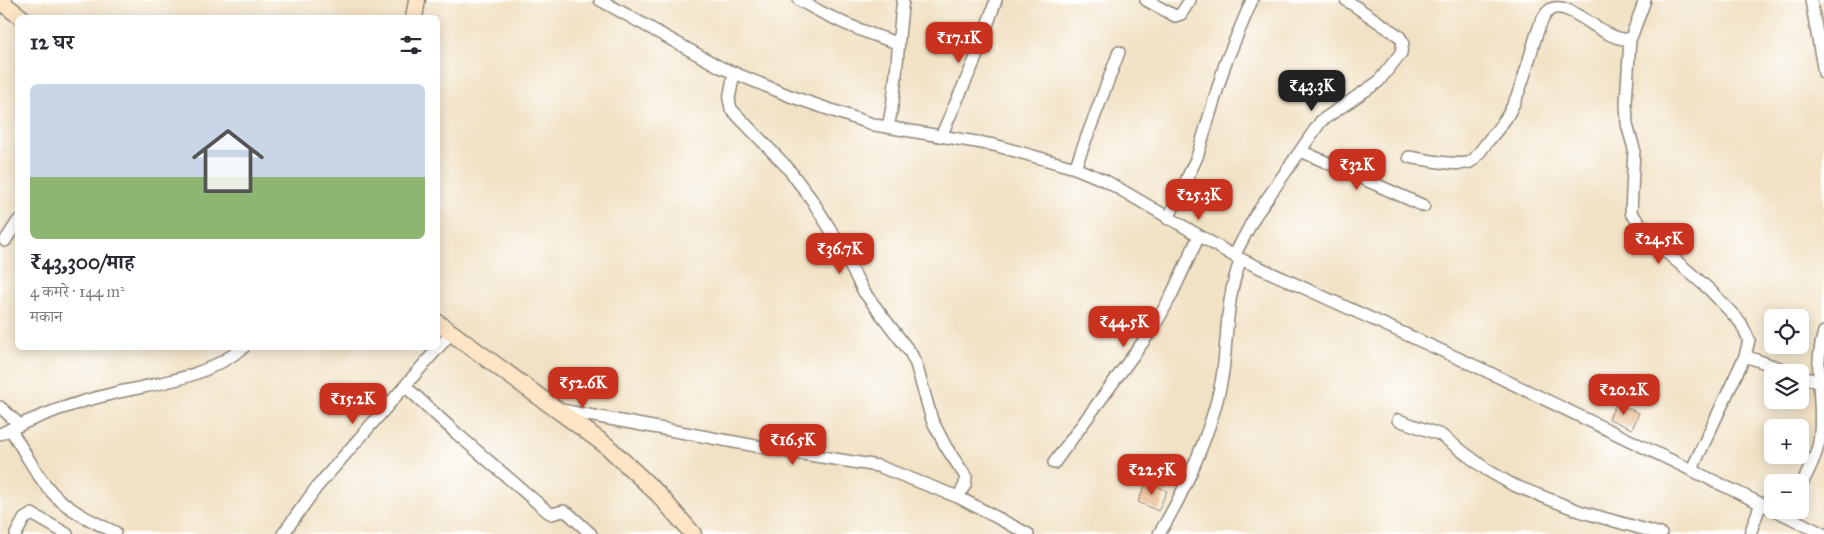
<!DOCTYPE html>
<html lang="hi">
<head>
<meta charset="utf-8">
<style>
	:root { --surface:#fff; --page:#f2f2f3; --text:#2b2b33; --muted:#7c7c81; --line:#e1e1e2; --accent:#c8321e }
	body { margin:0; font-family:"IM FELL Great Primer","Noto Serif Devanagari",serif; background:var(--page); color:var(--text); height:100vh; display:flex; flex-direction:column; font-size:19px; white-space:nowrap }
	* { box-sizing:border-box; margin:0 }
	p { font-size:16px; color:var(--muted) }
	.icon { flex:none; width:28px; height:28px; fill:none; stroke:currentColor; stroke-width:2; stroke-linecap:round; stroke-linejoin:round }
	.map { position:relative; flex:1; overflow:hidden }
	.drawer { position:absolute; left:15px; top:15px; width:425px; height:335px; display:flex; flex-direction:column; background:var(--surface); border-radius:8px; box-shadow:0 2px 12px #0003 }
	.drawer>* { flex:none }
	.fabs { position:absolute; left:1764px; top:309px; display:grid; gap:10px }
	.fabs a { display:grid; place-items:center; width:45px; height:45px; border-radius:8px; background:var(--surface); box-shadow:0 2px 12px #0003; font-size:25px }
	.price { position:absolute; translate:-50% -42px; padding:0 11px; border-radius:10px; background:var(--accent); color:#fff; font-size:16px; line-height:32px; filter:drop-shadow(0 1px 2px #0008) }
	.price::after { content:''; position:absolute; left:50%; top:30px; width:15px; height:11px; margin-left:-8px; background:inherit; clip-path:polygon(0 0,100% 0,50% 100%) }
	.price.selected { background:#222; color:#fff }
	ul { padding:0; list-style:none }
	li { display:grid; align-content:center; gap:10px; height:265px; padding:0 15px }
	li+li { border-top:1px solid var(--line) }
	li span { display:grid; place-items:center; height:155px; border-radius:8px; color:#555 }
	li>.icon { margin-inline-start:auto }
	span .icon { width:90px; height:90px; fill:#fffc; stroke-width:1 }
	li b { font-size:21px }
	h2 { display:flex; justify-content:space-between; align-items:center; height:60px; padding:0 15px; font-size:21px }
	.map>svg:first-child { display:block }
	.building { fill:#e7ab76 }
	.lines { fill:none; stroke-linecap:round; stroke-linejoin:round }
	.street-casing { stroke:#8e8678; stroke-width:14 }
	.secondary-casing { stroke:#8e8678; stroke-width:19 }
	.street { stroke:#fff; stroke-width:11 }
	.secondary { stroke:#fde5c5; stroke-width:16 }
</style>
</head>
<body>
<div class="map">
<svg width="1824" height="534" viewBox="0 0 1824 534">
	<rect width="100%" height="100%" fill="#fff"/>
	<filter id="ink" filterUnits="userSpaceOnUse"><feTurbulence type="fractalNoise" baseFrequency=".02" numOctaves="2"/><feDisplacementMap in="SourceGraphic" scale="10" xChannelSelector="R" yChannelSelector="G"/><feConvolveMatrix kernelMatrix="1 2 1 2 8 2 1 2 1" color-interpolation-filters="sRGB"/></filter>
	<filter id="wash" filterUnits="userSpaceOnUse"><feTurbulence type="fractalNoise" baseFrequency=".0096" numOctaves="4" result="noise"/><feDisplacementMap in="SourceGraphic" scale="20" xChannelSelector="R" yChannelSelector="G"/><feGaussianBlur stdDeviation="1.12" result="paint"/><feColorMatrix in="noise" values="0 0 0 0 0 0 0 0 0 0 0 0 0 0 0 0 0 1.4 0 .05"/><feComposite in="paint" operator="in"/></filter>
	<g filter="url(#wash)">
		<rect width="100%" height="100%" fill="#f2e2c5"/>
		<g id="blocks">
			<g class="building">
				<path d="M1616 403 1639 413 1632 429 1609 419Z"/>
				<path d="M1147 481 1167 491 1158 511 1138 502Z"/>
			</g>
		</g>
	</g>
	<g filter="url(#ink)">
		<use href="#blocks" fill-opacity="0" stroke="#8e8678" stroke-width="1"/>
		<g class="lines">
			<defs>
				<g id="street">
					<path d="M600 0 720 67 790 96 875 125 994 145 1075 168 1106 181 1234 256 1484 370 1772 509"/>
					<path d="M799 0C831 19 862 32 897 43"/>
					<path d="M1146 0 1175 16 1181 14 1190 0"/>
					<path d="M1811 0 1824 73"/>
					<path d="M1630 39 1626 103 1627 124 1634 149 1631 213 1659 246 1710 290 1741 323 1749 340 1745 356 1692 469"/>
					<path d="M734 73 729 99 731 109 787 167 812 200 835 237 864 292 910 352 916 364 932 420 946 447 966 477 965 485 958 497"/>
					<path d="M888 127C898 85 897 43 903 0"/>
					<path d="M941 136 975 60 996 0"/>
					<path d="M1301 151 1424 206"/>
					<path d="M1409 157C1423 159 1458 167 1470 162 1476 159 1481 150 1485 145 1492 136 1500 127 1506 118 1521 94 1528 62 1536 36 1539 27 1543 14 1551 9 1572 0 1605 43 1630 39L1632 35 1645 0"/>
					<path d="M1075 168 1119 52"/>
					<path d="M1168 219 1197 157 1225 64 1252 0"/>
					<path d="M5 241 18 221"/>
					<path d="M1234 256 1255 216 1321 121 1378 82 1401 53 1403 42 1399 36 1346 0"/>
					<path d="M1745 356 1791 372"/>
					<path d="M1800 376 1818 382"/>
					<path d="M405 386 456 433 548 512 552 514 563 511 568 513 591 534"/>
					<path d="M0 407 20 425"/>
					<path d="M561 410 772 449 878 466 958 497 1028 534"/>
					<path d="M1398 420 1441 435 1487 470 1513 485 1582 512 1661 534"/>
					<path d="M10 429C26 453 40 484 61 501 78 515 96 523 115 532"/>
					<path d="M0 434C37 416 75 402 115 393 163 382 202 379 243 348"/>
					<path d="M1054 463 1154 327 1171 296 1199 236"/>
					<path d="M1800 488C1808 471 1819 453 1820 433 1823 398 1813 368 1824 332"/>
					<path d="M1775 510 1823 534"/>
					<path d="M16 534 24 519 32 514 67 534"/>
					<path d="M283 534 316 488 451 333"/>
					<path d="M1159 534C1185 492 1216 421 1223 371 1228 332 1226 297 1241 259"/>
					<path d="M1750 534 1761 503"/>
				</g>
				<g id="secondary">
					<path d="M0 1 22 18"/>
					<path d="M414 18 417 0"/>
					<path d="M438 323 607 446 658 494 693 534"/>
				</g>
			</defs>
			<use href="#street" class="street-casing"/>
			<use href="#secondary" class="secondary-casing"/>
			<use href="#street" class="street"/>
			<use href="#secondary" class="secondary"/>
		</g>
	</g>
</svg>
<div class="fabs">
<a><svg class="icon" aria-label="locate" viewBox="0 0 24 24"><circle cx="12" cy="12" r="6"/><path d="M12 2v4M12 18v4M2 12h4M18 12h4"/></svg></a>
<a><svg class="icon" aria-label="layers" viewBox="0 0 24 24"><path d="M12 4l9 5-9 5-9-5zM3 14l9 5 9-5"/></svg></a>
<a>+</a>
<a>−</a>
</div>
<b class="price" style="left:959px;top:64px">₹17.1K</b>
<b class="price selected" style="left:1312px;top:112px">₹43.3K</b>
<b class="price" style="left:1357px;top:191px">₹32K</b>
<b class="price" style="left:1199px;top:221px">₹25.3K</b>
<b class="price" style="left:1659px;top:265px">₹24.5K</b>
<b class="price" style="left:840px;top:275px">₹36.7K</b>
<b class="price" style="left:1124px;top:348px">₹44.5K</b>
<b class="price" style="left:583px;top:409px">₹52.6K</b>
<b class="price" style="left:1624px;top:416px">₹20.2K</b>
<b class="price" style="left:353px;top:425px">₹15.2K</b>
<b class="price" style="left:793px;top:466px">₹16.5K</b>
<b class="price" style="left:1152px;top:496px">₹22.5K</b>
<section class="drawer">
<h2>12 घर<svg class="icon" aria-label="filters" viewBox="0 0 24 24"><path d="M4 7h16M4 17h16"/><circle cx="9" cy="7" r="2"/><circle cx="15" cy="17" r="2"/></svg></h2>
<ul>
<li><span style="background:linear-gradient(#c9d6e8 60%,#8fb573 0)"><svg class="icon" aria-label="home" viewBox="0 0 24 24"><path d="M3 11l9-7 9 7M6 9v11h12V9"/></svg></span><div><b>₹43,300/माह</b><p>4 कमरे · 144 m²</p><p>मकान</p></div></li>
</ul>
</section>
</div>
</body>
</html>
